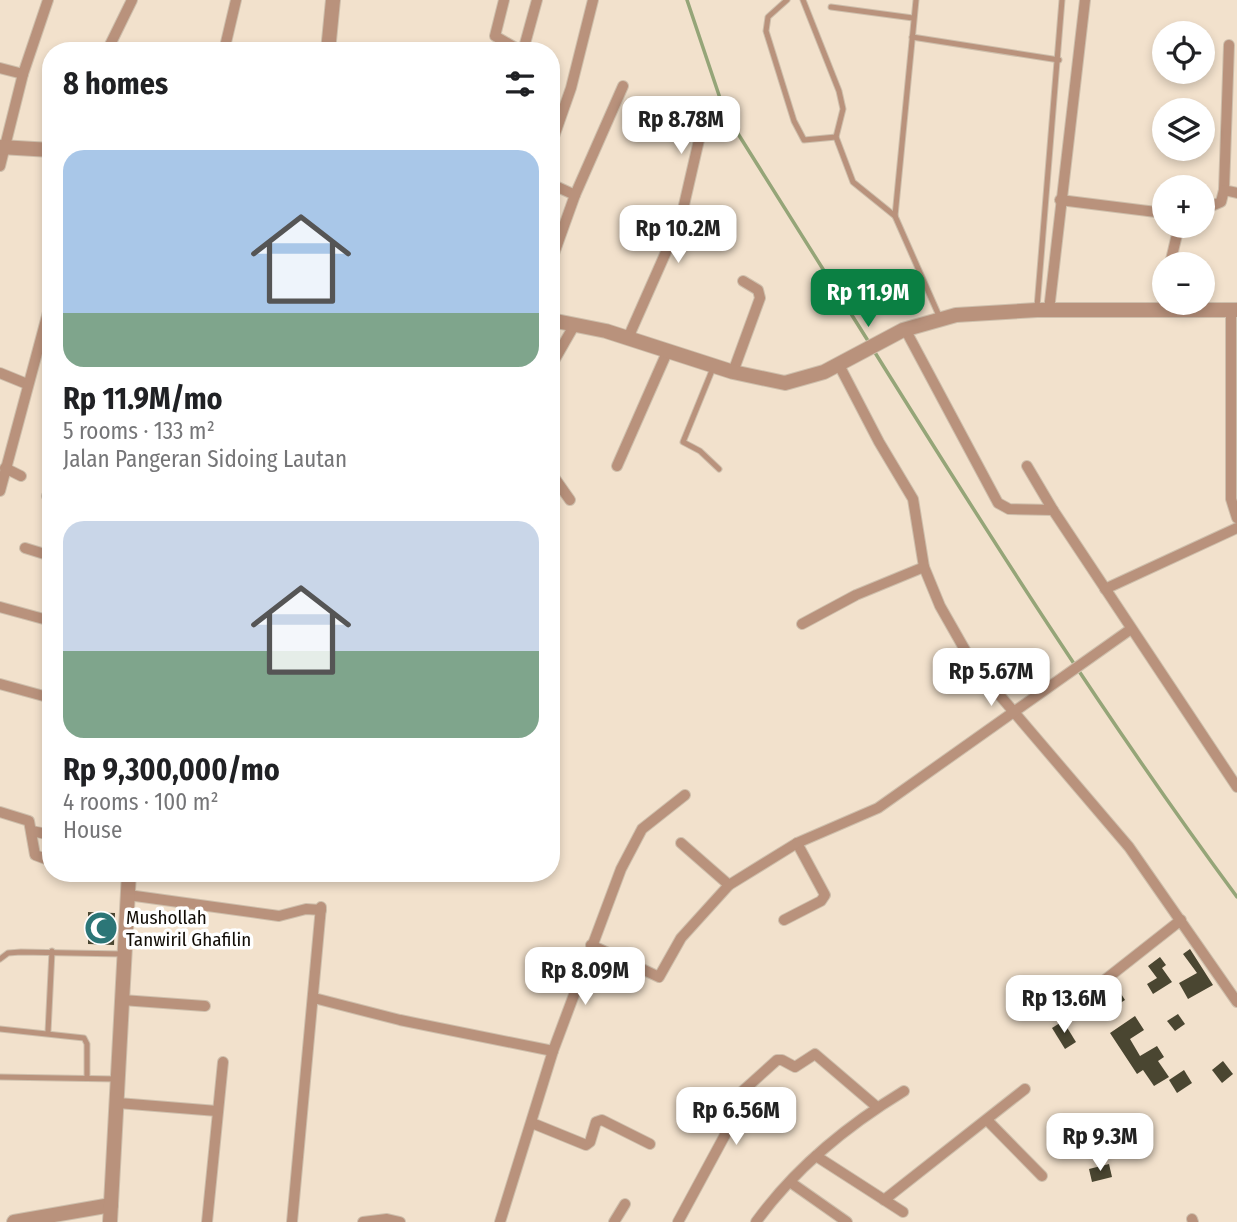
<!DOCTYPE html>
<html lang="en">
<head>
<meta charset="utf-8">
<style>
	:root { --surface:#fff; --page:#f2f2f2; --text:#202124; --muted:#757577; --accent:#0b8043 }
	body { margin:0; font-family:"Fira Sans Condensed",sans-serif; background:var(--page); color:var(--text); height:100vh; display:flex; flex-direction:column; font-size:26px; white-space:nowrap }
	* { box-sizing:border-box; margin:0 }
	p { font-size:23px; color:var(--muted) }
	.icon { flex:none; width:38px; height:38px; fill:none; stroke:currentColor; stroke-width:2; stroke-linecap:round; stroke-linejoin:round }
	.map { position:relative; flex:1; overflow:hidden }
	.panel { position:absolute; left:42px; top:42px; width:518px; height:840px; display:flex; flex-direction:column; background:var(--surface); border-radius:28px; box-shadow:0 4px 10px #0003 }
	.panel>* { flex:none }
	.controls { position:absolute; left:1152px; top:21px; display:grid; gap:14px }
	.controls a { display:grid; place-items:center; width:63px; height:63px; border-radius:50%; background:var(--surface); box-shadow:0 4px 10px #0003; font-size:35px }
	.price { position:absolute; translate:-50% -60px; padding:0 16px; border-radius:14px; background:#fff; color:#222; font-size:23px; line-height:46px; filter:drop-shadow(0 2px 4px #0008) }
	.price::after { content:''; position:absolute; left:50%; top:42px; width:21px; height:16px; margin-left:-10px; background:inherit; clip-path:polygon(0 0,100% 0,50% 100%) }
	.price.current { background:var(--accent); color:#fff }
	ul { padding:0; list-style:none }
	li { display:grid; align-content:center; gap:14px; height:371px; padding:0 21px }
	li span { display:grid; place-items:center; height:217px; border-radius:21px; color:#555 }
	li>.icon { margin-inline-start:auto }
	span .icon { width:126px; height:126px; fill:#fffc; stroke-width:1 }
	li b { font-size:30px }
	h2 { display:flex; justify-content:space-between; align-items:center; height:84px; padding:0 21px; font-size:30px }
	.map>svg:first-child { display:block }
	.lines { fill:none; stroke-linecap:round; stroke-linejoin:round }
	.stream { stroke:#95a578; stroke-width:3.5 }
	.building { fill:#4a4631 }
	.service-casing { stroke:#cebfac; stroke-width:7 }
	.minor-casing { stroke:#cebfac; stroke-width:12 }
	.tertiary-casing { stroke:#cebfac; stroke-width:16 }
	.service { stroke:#b9927c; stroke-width:5 }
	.minor { stroke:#b9927c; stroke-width:10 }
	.tertiary { stroke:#b9927c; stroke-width:14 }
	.labels { text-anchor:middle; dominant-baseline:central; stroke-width:7; stroke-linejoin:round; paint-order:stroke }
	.poi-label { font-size:19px; fill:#110c05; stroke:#fff; text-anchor:start }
</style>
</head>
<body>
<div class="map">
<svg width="1237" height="1222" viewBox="0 0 1237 1222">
	<rect width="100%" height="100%" fill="#f2e1cc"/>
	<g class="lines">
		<g class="stream">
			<path d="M687 0 725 113 870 344"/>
			<path d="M874 351C990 537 1107 721 1237 897"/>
		</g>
	</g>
	<g class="building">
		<path d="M88 912 115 913 114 945 88 944Z"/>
		<path d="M1190 949 1213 985 1188 999 1179 983 1197 973 1183 954Z"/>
		<path d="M1160 957 1166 965 1162 968 1172 982 1153 994 1147 984 1157 978 1148 966Z"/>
		<path d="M1114 983 1125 1000 1114 1007 1103 991Z"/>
		<path d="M1178 1014 1185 1024 1175 1031 1167 1021Z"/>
		<path d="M1135 1016 1144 1030 1130 1039 1140 1056 1157 1046 1164 1057 1158 1061 1169 1077 1154 1086 1143 1070 1137 1074 1110 1033Z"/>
		<path d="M1063 1021 1076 1042 1065 1049 1052 1028Z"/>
		<path d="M1223 1061 1233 1074 1222 1083 1212 1070Z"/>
		<path d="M1184 1070 1192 1083 1177 1093 1169 1080Z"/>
		<path d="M1109 1164 1112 1177 1092 1182 1089 1169Z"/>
	</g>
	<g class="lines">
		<defs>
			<g id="service">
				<path d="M787 0 768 17 766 31 794 121 804 140 836 137"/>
				<path d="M803 0 839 91 843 109 836 137 853 182 895 216"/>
				<path d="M916 0 895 216 940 318"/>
				<path d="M831 7 913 18"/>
				<path d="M912 37 1059 60"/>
				<path d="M1037 307 1062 0"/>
				<path d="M713 368 683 442 700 451 719 469"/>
				<path d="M0 959 8 953 21 952 122 954"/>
				<path d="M0 1029 84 1038 87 1044V1078"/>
				<path d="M48 1032 52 951"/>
				<path d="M0 1077 116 1079"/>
			</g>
			<g id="minor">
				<path d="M504 0 495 36 521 51"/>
				<path d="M1229 45 1224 190 1237 193"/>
				<path d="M107 51 132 0"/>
				<path d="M224 51 236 0"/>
				<path d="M523 51 537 0"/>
				<path d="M0 68 23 74"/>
				<path d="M551 145 571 88 593 0"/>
				<path d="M0 166 23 74 48 0"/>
				<path d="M551 184 575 195"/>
				<path d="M1060 200 1164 213"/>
				<path d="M1202 210 1221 202 1224 190"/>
				<path d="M551 262 575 195 623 86"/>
				<path d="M1170 264 1179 226"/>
				<path d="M1049 310 1085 0"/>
				<path d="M1162 310 1164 298"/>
				<path d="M1231 310V499L1237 518"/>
				<path d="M905 329 998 503 1009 509 1053 510 1237 787"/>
				<path d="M628 338 681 218 699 140"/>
				<path d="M551 366 575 324"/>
				<path d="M733 372 760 298 758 290 743 281"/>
				<path d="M0 373 27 384"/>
				<path d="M617 466 668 350"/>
				<path d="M1027 466 1053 510"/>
				<path d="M5 468 21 476"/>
				<path d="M551 473 570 500"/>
				<path d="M0 491 51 301"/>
				<path d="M47 496 51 498"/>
				<path d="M25 548 51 556"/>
				<path d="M924 567 940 606 973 664 1129 847 1237 1002"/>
				<path d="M1105 589 1237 528"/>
				<path d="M0 607 51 621"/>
				<path d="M802 624 856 595 924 567 913 499 879 442 839 365"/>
				<path d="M0 684 51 698"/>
				<path d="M0 812 29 821 35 855 51 861"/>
				<path d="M32 831 51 835"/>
				<path d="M681 843 729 885"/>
				<path d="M113 873 129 876"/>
				<path d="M128 895 279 916 306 909 321 910"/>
				<path d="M784 920 821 901 825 895 797 843"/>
				<path d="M591 945 659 977 681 938 729 885 797 843 878 808 1131 629"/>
				<path d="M1087 994 1181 920"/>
				<path d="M314 998 400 1020 553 1051"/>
				<path d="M122 1000 205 1006"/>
				<path d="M118 1103 217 1111"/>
				<path d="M988 1121 1042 1176"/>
				<path d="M532 1123 586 1145 590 1142 596 1122 602 1120 650 1144"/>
				<path d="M816 1156 903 1212"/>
				<path d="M790 1182 847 1222"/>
				<path d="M884 1200 1025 1089"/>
				<path d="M1192 1219 1193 1222"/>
				<path d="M207 1222 223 1062"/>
				<path d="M292 1222 321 907"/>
				<path d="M363 1222 387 1219 400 1222"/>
				<path d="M500 1222 553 1051 621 869 642 829 685 795"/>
				<path d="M614 1222 625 1204"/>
				<path d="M678 1222 725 1135 724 1113 736 1097 777 1060H782L795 1067 815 1054 877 1107"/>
				<path d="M756 1222C795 1168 848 1125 904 1091"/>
			</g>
			<g id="tertiary">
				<path d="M328 51 333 0"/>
				<path d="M0 147 51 150"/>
				<path d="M551 320 606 331 733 372 785 383 824 372 903 330 956 315 1037 310H1237"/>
				<path d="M14 1222 111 1205"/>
				<path d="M110 1222 129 873"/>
			</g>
		</defs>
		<use href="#service" class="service-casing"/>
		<use href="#minor" class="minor-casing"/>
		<use href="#tertiary" class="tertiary-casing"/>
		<use href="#service" class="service"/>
		<use href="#minor" class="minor"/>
		<use href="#tertiary" class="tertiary"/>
	</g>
	<defs>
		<symbol id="mosque-disc" viewBox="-11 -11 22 22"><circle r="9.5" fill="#2c7677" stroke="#fff"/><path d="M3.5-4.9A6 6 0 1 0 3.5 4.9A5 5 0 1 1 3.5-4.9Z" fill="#fff"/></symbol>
	</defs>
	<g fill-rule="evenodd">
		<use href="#mosque-disc" x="82" y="909" width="38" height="38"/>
	</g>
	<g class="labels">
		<g class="poi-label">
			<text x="126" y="917">Mushollah<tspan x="126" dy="22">Tanwiril Ghafilin</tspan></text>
		</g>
	</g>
</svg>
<div class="controls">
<a><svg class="icon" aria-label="locate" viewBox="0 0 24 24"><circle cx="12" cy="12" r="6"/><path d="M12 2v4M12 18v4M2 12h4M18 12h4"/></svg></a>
<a><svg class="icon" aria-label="layers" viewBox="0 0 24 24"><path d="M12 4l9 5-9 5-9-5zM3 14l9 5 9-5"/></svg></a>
<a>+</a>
<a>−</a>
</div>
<b class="price" style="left:681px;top:156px">Rp 8.78M</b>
<b class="price" style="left:678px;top:265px">Rp 10.2M</b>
<b class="price current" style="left:868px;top:329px">Rp 11.9M</b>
<b class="price" style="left:991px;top:708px">Rp 5.67M</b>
<b class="price" style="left:585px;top:1007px">Rp 8.09M</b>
<b class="price" style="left:1064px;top:1035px">Rp 13.6M</b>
<b class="price" style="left:736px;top:1147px">Rp 6.56M</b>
<b class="price" style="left:1100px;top:1173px">Rp 9.3M</b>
<section class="panel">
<h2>8 homes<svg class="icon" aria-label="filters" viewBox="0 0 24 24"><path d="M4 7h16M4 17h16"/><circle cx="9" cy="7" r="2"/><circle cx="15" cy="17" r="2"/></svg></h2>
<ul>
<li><span style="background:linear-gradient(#a9c7e8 75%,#7fa58c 0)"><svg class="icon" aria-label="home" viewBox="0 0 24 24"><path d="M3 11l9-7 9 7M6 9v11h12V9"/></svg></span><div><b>Rp 11.9M/mo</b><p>5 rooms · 133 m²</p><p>Jalan Pangeran Sidoing Lautan</p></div></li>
<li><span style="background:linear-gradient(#c9d6e8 60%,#7fa58c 0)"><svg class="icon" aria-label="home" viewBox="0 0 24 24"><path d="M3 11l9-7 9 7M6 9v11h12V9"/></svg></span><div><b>Rp 9,300,000/mo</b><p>4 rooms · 100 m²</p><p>House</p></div></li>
</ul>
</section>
</div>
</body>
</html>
